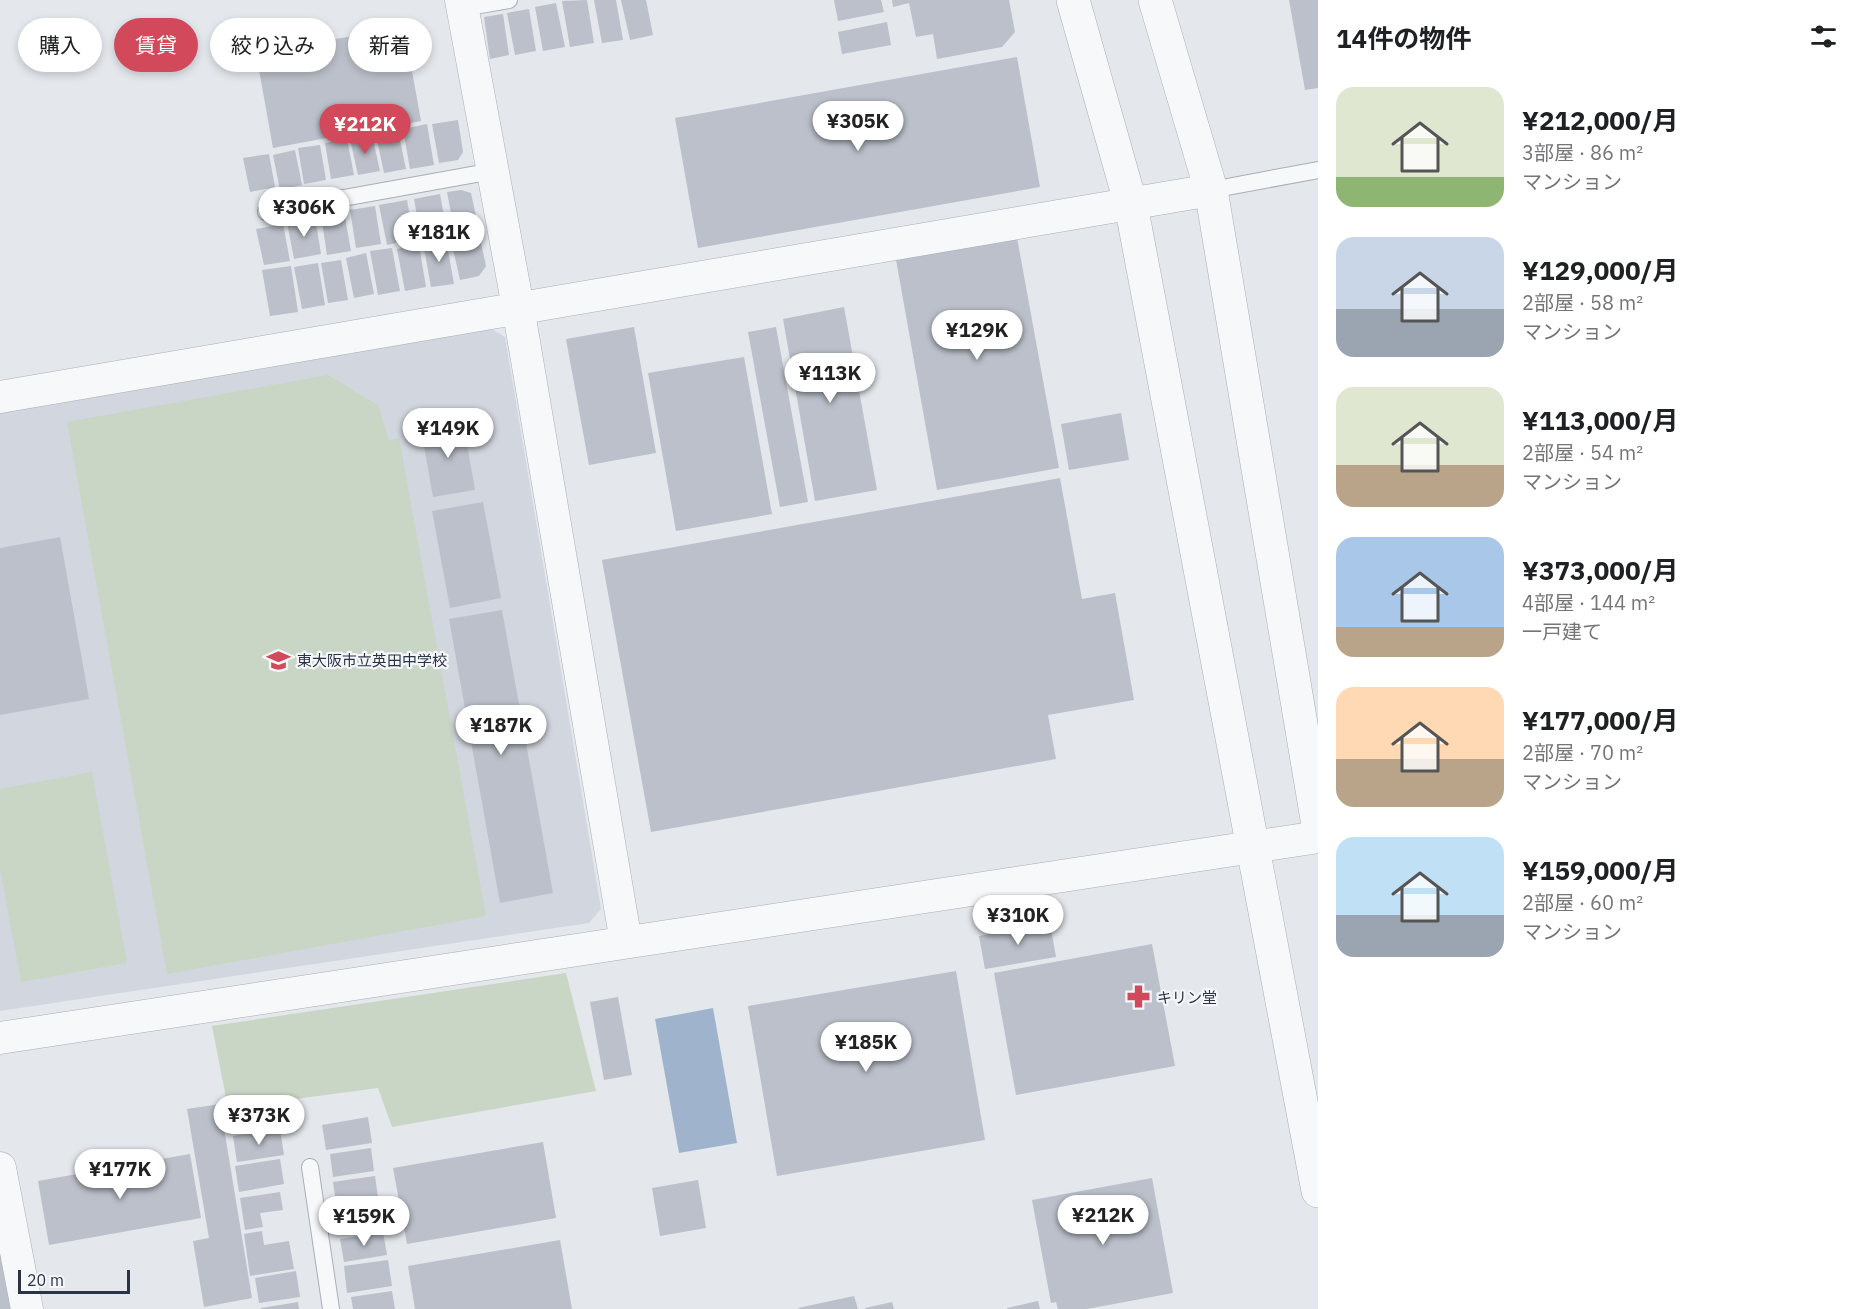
<!DOCTYPE html>
<html lang="ja">
<head>
<meta charset="utf-8">
<style>
	:root { --surface:#fff; --page:#f6f6f6; --text:#202124; --muted:#757577; --accent:#d1495b }
	body { margin:0; font-family:"IBM Plex Sans","Noto Sans JP",sans-serif; background:var(--page); color:var(--text); height:100vh; display:flex; flex-direction:column; font-size:22px; white-space:nowrap }
	* { box-sizing:border-box; margin:0 }
	p { font-size:20px; color:var(--muted) }
	.icon { flex:none; width:33px; height:33px; fill:none; stroke:currentColor; stroke-width:2; stroke-linecap:round; stroke-linejoin:round }
	.map { position:relative; flex:1; overflow:hidden }
	.details { display:flex; flex-direction:column; background:var(--surface); width:540px }
	.details>* { flex:none }
	.banner { position:absolute; left:18px; top:18px; width:570px; height:54px; display:flex; gap:12px }
	.scale { position:absolute; left:18px; bottom:15px; width:112px; box-sizing:border-box; padding-left:6px; border:3px solid #2b3445; border-top:0; font-size:16px; line-height:21px; white-space:nowrap; color:#2b3445; -webkit-text-stroke:4px #f4f6f9; paint-order:stroke }
	.price { position:absolute; translate:-50% -51px; padding:0 14px; border-radius:21px; background:#fff; color:#222; font-size:20px; line-height:39px; filter:drop-shadow(0 2px 3px #0008) }
	.price::after { content:''; position:absolute; left:50%; top:36px; width:18px; height:14px; margin-left:-9px; background:inherit; clip-path:polygon(0 0,100% 0,50% 100%) }
	.price.active { background:var(--accent); color:#fff }
	ul { padding:0; list-style:none }
	li { display:flex; align-items:center; gap:18px; height:150px; padding:0 18px }
	li span { display:grid; place-items:center; flex:none; width:168px; height:120px; border-radius:18px; color:#555 }
	li>.icon { margin-inline-start:auto }
	span .icon { width:72px; height:72px; fill:#fffc; stroke-width:1 }
	li b { font-size:26px }
	h2 { display:flex; justify-content:space-between; align-items:center; height:72px; padding:0 18px; font-size:26px }
	.pill { padding:0 21px; border-radius:27px; background:var(--surface); box-shadow:0 3px 9px #0003; font-size:21px; line-height:54px }
	.pill.active { background:var(--accent); color:#fff }
	main { display:flex; flex:1; min-height:0 }
	.map>svg:first-child { display:block }
	.built { fill:#d2d6de }
	.green { fill:#c9d6c5 }
	.water { fill:#9fb4cc }
	.building { fill:#bbc0ca }
	.lines { fill:none; stroke-linecap:round; stroke-linejoin:round }
	.service-casing { stroke:#a9aeb7; stroke-width:18 }
	.minor-casing { stroke:#a9aeb7; stroke-width:33 }
	.tertiary-casing { stroke:#a9aeb7; stroke-width:34 }
	.service { stroke:#f7f8fa; stroke-width:16 }
	.minor { stroke:#f7f8fa; stroke-width:32 }
	.tertiary { stroke:#f7f8fa; stroke-width:33 }
	.labels { text-anchor:middle; dominant-baseline:central; stroke-width:4.5; stroke-linejoin:round; paint-order:stroke }
	.poi-label { font-size:15px; fill:#2b3445; stroke:#f4f6f9; text-anchor:start }
</style>
</head>
<body>
<main>
<div class="map">
<svg width="1318" height="1309" viewBox="0 0 1318 1309">
	<rect width="100%" height="100%" fill="#e4e7ec"/>
	<path class="built" d="M487 326 505 337 601 909 589 923 0 1011V412Z"/>
	<g class="green">
		<path d="M328 375 378 405 389 440 399 438 486 916 167 974 67 422Z"/>
		<path d="M92 772 127 963 21 982 0 869V789Z"/>
		<path d="M566 973 596 1091 392 1127 378 1088 228 1108 212 1026Z"/>
	</g>
	<path class="water" d="M713 1008 737 1143 679 1153 655 1019Z"/>
	<g class="building">
		<path d="M587 0 594 43 570 47 562 1Z"/>
		<path d="M594 0H616L623 40 602 43Z"/>
		<path d="M621 0H646L653 35 630 40Z"/>
		<path d="M834 0H881L884 12 838 21Z"/>
		<path d="M892 0H1009L1015 32 1002 47 937 59 933 34 916 37 909 3 893 7Z"/>
		<path d="M1289 0H1318V88L1305 90Z"/>
		<path d="M556 3 565 47 543 51 535 7Z"/>
		<path d="M529 9 536 51 515 55 507 13Z"/>
		<path d="M503 14 509 55 490 59 484 17Z"/>
		<path d="M887 22 891 45 842 54 838 32Z"/>
		<path d="M404 27 421 121 380 129 377 112 334 120 337 136 273 148 256 53Z"/>
		<path d="M1017 57 1040 187 698 248 675 118Z"/>
		<path d="M458 120 463 152 458 160 439 163 432 124Z"/>
		<path d="M427 124 434 165 410 169 403 129Z"/>
		<path d="M398 131 406 169 384 173 376 135Z"/>
		<path d="M372 135 380 171 358 175 350 139Z"/>
		<path d="M347 139 354 175 331 179 325 143Z"/>
		<path d="M320 145 326 180 304 184 298 148Z"/>
		<path d="M295 150 302 185 280 190 273 155Z"/>
		<path d="M269 154 275 187 250 192 243 158Z"/>
		<path d="M461 190 471 193 479 230 455 235 447 192Z"/>
		<path d="M440 194 447 232 421 237 414 199Z"/>
		<path d="M407 200 414 239 387 245 379 205Z"/>
		<path d="M375 206 381 244 356 248 350 210Z"/>
		<path d="M344 212 351 251 327 255 321 215Z"/>
		<path d="M315 217 321 254 294 259 287 222Z"/>
		<path d="M283 224 290 261 264 265 256 229Z"/>
		<path d="M1016 232 1059 468 937 490 895 254Z"/>
		<path d="M479 234 486 266 479 276 460 280 451 240Z"/>
		<path d="M446 239 454 284 431 287 423 243Z"/>
		<path d="M419 245 426 287 405 291 397 249Z"/>
		<path d="M392 248 400 291 378 295 370 251Z"/>
		<path d="M366 253 374 294 354 298 346 258Z"/>
		<path d="M341 260 348 300 328 303 321 263Z"/>
		<path d="M318 263 325 305 302 309 294 267Z"/>
		<path d="M291 266 298 312 270 316 262 270Z"/>
		<path d="M844 307 877 490 815 501 783 319Z"/>
		<path d="M634 327 656 453 589 465 566 339Z"/>
		<path d="M776 327 808 502 780 507 748 332Z"/>
		<path d="M744 357 772 514 676 531 648 373Z"/>
		<path d="M1121 413 1129 460 1069 470 1061 424Z"/>
		<path d="M463 421 475 490 433 497 421 429Z"/>
		<path d="M1060 478 1082 599 1115 593 1134 700 1048 715 1056 759 651 832 602 560Z"/>
		<path d="M483 502 501 598 450 608 432 511Z"/>
		<path d="M60 537 89 699 0 715V548Z"/>
		<path d="M502 610 553 893 500 903 449 619Z"/>
		<path d="M1050 923 1056 957 985 969 979 936Z"/>
		<path d="M1152 944 1175 1066 1016 1095 994 973Z"/>
		<path d="M956 971 985 1140 777 1176 748 1006Z"/>
		<path d="M618 997 632 1075 604 1080 590 1002Z"/>
		<path d="M220 1104 252 1298 204 1307 193 1241 209 1238 187 1109Z"/>
		<path d="M368 1117 372 1143 326 1150 322 1125Z"/>
		<path d="M280 1129 284 1155 237 1162 233 1136Z"/>
		<path d="M543 1142 556 1218 407 1244 393 1168Z"/>
		<path d="M371 1148 374 1171 333 1177 330 1154Z"/>
		<path d="M190 1154 201 1218 49 1245 38 1181Z"/>
		<path d="M280 1159 284 1184 239 1192 235 1166Z"/>
		<path d="M375 1176 378 1197 336 1203 333 1182Z"/>
		<path d="M1152 1178 1173 1293 1087 1309H1058L1056 1302 1051 1303 1032 1200Z"/>
		<path d="M698 1180 706 1228 660 1236 652 1188Z"/>
		<path d="M280 1192 283 1210 260 1213 263 1227 245 1230 240 1198Z"/>
		<path d="M378 1202 382 1228 340 1234 336 1208Z"/>
		<path d="M262 1231 264 1245 289 1241 294 1269 250 1276 244 1234Z"/>
		<path d="M383 1232 387 1255 344 1262 340 1239Z"/>
		<path d="M560 1240 572 1309H415L408 1266Z"/>
		<path d="M0 1247 12 1309H0Z"/>
		<path d="M388 1260 392 1286 347 1293 344 1266Z"/>
		<path d="M296 1271 300 1297 259 1303 255 1278Z"/>
		<path d="M392 1291 395 1309H353L351 1297Z"/>
		<path d="M854 1296 858 1309H799L798 1308Z"/>
		<path d="M1038 1301 1040 1309H1007V1308Z"/>
		<path d="M298 1302 299 1309H261V1308Z"/>
		<path d="M892 1302 894 1309H865V1308Z"/>
	</g>
	<g class="lines">
		<defs>
			<g id="service">
				<path d="M463 8 509 0"/>
				<path d="M1211 190 1318 170"/>
				<path d="M266 212 493 171"/>
				<path d="M310 1167 331 1309"/>
			</g>
			<g id="minor">
				<path d="M461 0 518 307 626 942"/>
				<path d="M0 397 1211 190"/>
				<path d="M0 1038 1318 837"/>
				<path d="M0 1168 27 1309"/>
			</g>
			<g id="tertiary">
				<path d="M1073 0 1131 205 1318 1191"/>
				<path d="M1155 0 1211 190 1318 825"/>
			</g>
		</defs>
		<use href="#service" class="service-casing"/>
		<use href="#minor" class="minor-casing"/>
		<use href="#tertiary" class="tertiary-casing"/>
		<use href="#service" class="service"/>
		<use href="#minor" class="minor"/>
		<use href="#tertiary" class="tertiary"/>
	</g>
	<defs>
		<symbol id="school-bare" viewBox="-9 -9 18 18"><path d="M0-5L7-2L0 1L-7-2ZM-4 1L0 2.5L4 1V4Q0 6-4 4Z" fill="#d1495b" stroke="#f4f6f9" stroke-width="2.5" paint-order="stroke"/></symbol>
		<symbol id="pharmacy-bare" viewBox="-9 -9 18 18"><path d="M-2-6h4v4h4v4h-4v4h-4v-4h-4v-4h4Z" fill="#d1495b" stroke="#f4f6f9" stroke-width="2.5" paint-order="stroke"/></symbol>
	</defs>
	<g fill-rule="evenodd">
		<use href="#school-bare" x="262" y="644" width="33" height="33"/>
		<use href="#pharmacy-bare" x="1122" y="980" width="33" height="33"/>
	</g>
	<g class="labels">
		<g class="poi-label">
			<text x="297" y="660">東大阪市立英田中学校</text>
			<text x="1157" y="997">キリン堂</text>
		</g>
	</g>
</svg>
<div class="scale">20 m</div>
<b class="price" style="left:858px;top:152px">¥305K</b>
<b class="price active" style="left:365px;top:155px">¥212K</b>
<b class="price" style="left:304px;top:238px">¥306K</b>
<b class="price" style="left:439px;top:263px">¥181K</b>
<b class="price" style="left:977px;top:361px">¥129K</b>
<b class="price" style="left:830px;top:404px">¥113K</b>
<b class="price" style="left:448px;top:459px">¥149K</b>
<b class="price" style="left:501px;top:756px">¥187K</b>
<b class="price" style="left:1018px;top:946px">¥310K</b>
<b class="price" style="left:866px;top:1073px">¥185K</b>
<b class="price" style="left:259px;top:1146px">¥373K</b>
<b class="price" style="left:120px;top:1200px">¥177K</b>
<b class="price" style="left:1103px;top:1246px">¥212K</b>
<b class="price" style="left:364px;top:1247px">¥159K</b>
<div class="banner">
<a class="pill">購入</a>
<a class="pill active">賃貸</a>
<a class="pill">絞り込み</a>
<a class="pill">新着</a>
</div>
</div>
<section class="details">
<h2>14件の物件<svg class="icon" aria-label="filters" viewBox="0 0 24 24"><path d="M4 7h16M4 17h16"/><circle cx="9" cy="7" r="2"/><circle cx="15" cy="17" r="2"/></svg></h2>
<ul>
<li><span style="background:linear-gradient(#dfe7d0 75%,#8fb573 0)"><svg class="icon" aria-label="home" viewBox="0 0 24 24"><path d="M3 11l9-7 9 7M6 9v11h12V9"/></svg></span><div><b>¥212,000/月</b><p>3部屋 · 86 m²</p><p>マンション</p></div></li>
<li><span style="background:linear-gradient(#c9d6e8 60%,#9aa5b1 0)"><svg class="icon" aria-label="home" viewBox="0 0 24 24"><path d="M3 11l9-7 9 7M6 9v11h12V9"/></svg></span><div><b>¥129,000/月</b><p>2部屋 · 58 m²</p><p>マンション</p></div></li>
<li><span style="background:linear-gradient(#dfe7d0 65%,#b9a48a 0)"><svg class="icon" aria-label="home" viewBox="0 0 24 24"><path d="M3 11l9-7 9 7M6 9v11h12V9"/></svg></span><div><b>¥113,000/月</b><p>2部屋 · 54 m²</p><p>マンション</p></div></li>
<li><span style="background:linear-gradient(#a9c7e8 75%,#b9a48a 0)"><svg class="icon" aria-label="home" viewBox="0 0 24 24"><path d="M3 11l9-7 9 7M6 9v11h12V9"/></svg></span><div><b>¥373,000/月</b><p>4部屋 · 144 m²</p><p>一戸建て</p></div></li>
<li><span style="background:linear-gradient(#ffd9b3 60%,#b9a48a 0)"><svg class="icon" aria-label="home" viewBox="0 0 24 24"><path d="M3 11l9-7 9 7M6 9v11h12V9"/></svg></span><div><b>¥177,000/月</b><p>2部屋 · 70 m²</p><p>マンション</p></div></li>
<li><span style="background:linear-gradient(#bfe0f5 65%,#9aa5b1 0)"><svg class="icon" aria-label="home" viewBox="0 0 24 24"><path d="M3 11l9-7 9 7M6 9v11h12V9"/></svg></span><div><b>¥159,000/月</b><p>2部屋 · 60 m²</p><p>マンション</p></div></li>
</ul>
</section>
</main>
</body>
</html>
